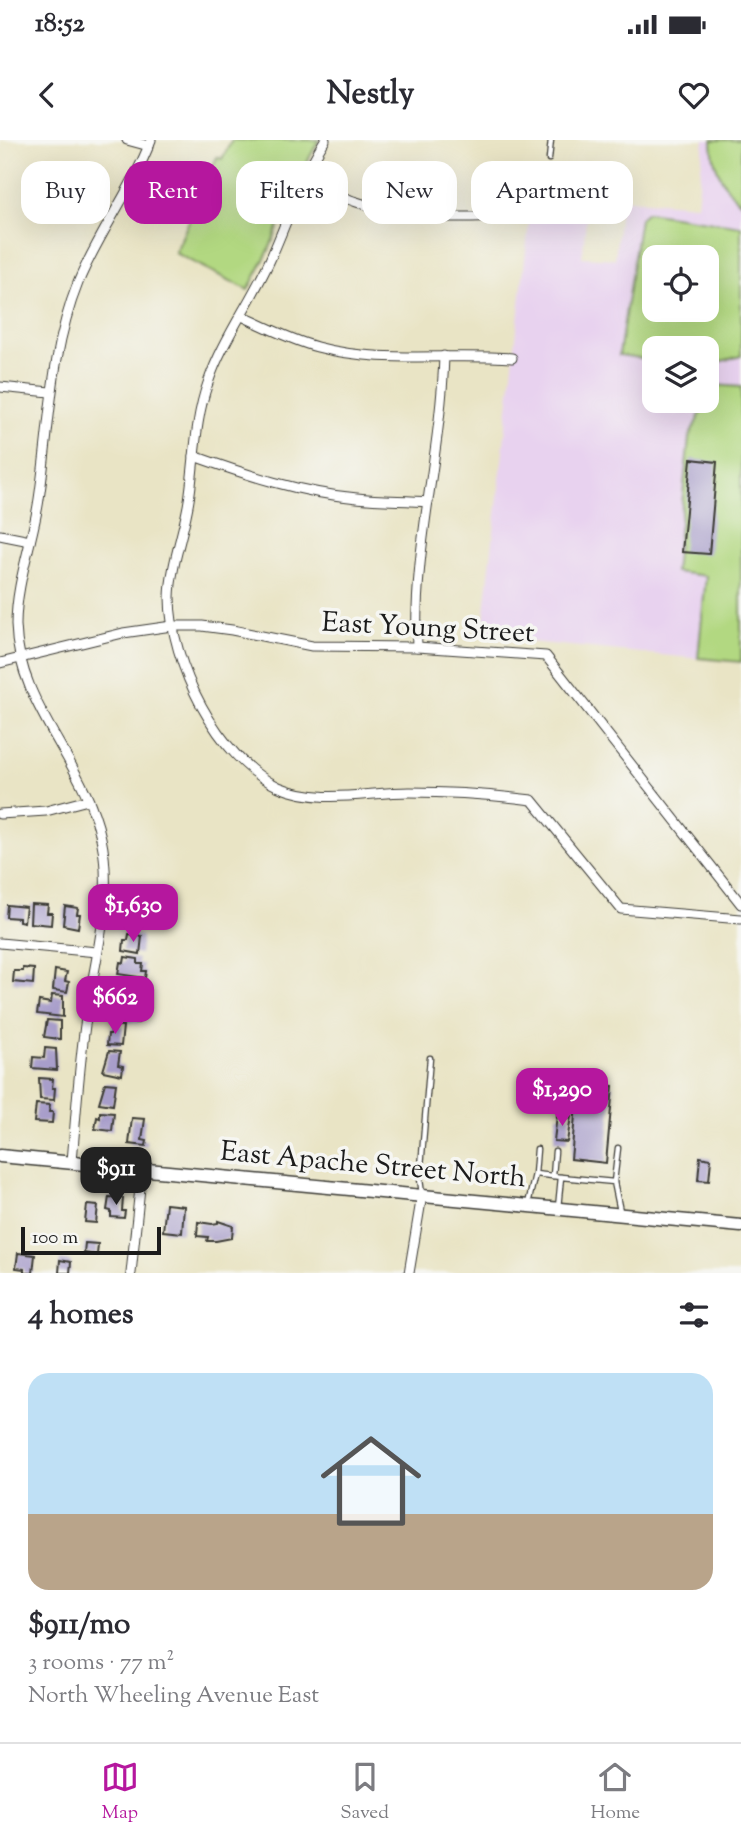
<!DOCTYPE html>
<html lang="en">
<head>
<meta charset="utf-8">
<style>
	:root { --surface:#fff; --page:#f2f2f3; --text:#2b2b33; --muted:#7c7c81; --line:#e1e1e2; --accent:#b5179e }
	body { margin:0; font-family:"Sorts Mill Goudy",serif; background:var(--page); color:var(--text); height:100vh; display:flex; flex-direction:column; font-size:26px; white-space:nowrap }
	* { box-sizing:border-box; margin:0 }
	p { font-size:23px; color:var(--muted) }
	.icon { flex:none; width:38px; height:38px; fill:none; stroke:currentColor; stroke-width:2; stroke-linecap:round; stroke-linejoin:round }
	.map { position:relative; height:1133px; overflow:hidden }
	.side { display:flex; flex-direction:column; background:var(--surface); flex:1 }
	.side>* { flex:none }
	.guide { position:absolute; left:21px; top:21px; width:700px; height:63px; display:flex; gap:14px }
	.buttons { position:absolute; left:642px; top:105px; display:grid; gap:14px }
	.buttons a { display:grid; place-items:center; width:77px; height:77px; border-radius:14px; background:var(--surface); box-shadow:0 7px 28px #0002; font-size:35px }
	.scale { position:absolute; left:21px; bottom:18px; width:140px; box-sizing:border-box; padding-left:7px; border:4px solid #1c1c1c; border-top:0; font-size:19px; line-height:24px; white-space:nowrap; color:#1c1c1c; -webkit-text-stroke:5px #f6f6f2; paint-order:stroke }
	.price { position:absolute; translate:-50% -60px; padding:0 16px; border-radius:14px; background:var(--accent); color:#fff; font-size:23px; line-height:46px; filter:drop-shadow(0 2px 4px #0008) }
	.price::after { content:''; position:absolute; left:50%; top:42px; width:21px; height:16px; margin-left:-10px; background:inherit; clip-path:polygon(0 0,100% 0,50% 100%) }
	.price.on { background:#222; color:#fff }
	ul { padding:0; list-style:none }
	li { display:grid; align-content:center; gap:14px; height:371px; padding:0 28px }
	li span { display:grid; place-items:center; height:217px; border-radius:21px; color:#555 }
	li>.icon { margin-inline-start:auto }
	span .icon { width:126px; height:126px; fill:#fffc; stroke-width:1 }
	li b { font-size:30px }
	h2 { display:flex; justify-content:space-between; align-items:center; height:84px; padding:0 28px; font-size:30px }
	.tag { padding:0 24px; border-radius:21px; background:var(--surface); box-shadow:0 7px 28px #0002; font-size:24px; line-height:63px }
	.tag.on { background:var(--accent); color:#fff }
	.status { display:flex; justify-content:space-between; align-items:center; height:49px; padding:0 35px; background:var(--surface); direction:ltr }
	.status svg { height:19px; fill:currentColor }
	header { display:flex; justify-content:space-between; align-items:center; height:91px; padding:0 28px; background:var(--surface); font-size:32px; font-weight:700 }
	.dock { display:flex; justify-content:space-around; align-items:center; height:98px; border-top:2px solid var(--line); background:var(--surface); font-size:19px; color:var(--muted) }
	.dock a { display:grid; justify-items:center; gap:4px }
	.dock .on { color:var(--accent) }
	.map>svg:first-child { display:block }
	.built { fill:#e8d2ef; fill-rule:evenodd }
	.green { fill:#b2d881; stroke:#677a4e; stroke-width:2; fill-rule:evenodd }
	.building { fill:#a89eca }
	.lines { fill:none; stroke-linecap:round; stroke-linejoin:round }
	.service-casing { stroke:#3b3a35; stroke-width:7 }
	.minor-casing { stroke:#3b3a35; stroke-width:11 }
	.secondary-casing { stroke:#3b3a35; stroke-width:15 }
	.service { stroke:#fff; stroke-width:4.5 }
	.minor { stroke:#fff; stroke-width:9 }
	.secondary { stroke:#fff; stroke-width:12 }
	.labels { text-anchor:middle; dominant-baseline:central; stroke-width:7; stroke-linejoin:round; paint-order:stroke }
	.street-label { font-size:28px; fill:#1c1c1c; stroke:#f6f6f2 }
</style>
</head>
<body>
<div class="status"><b>18:52</b><svg viewBox="0 0 49 12"><path d="M0 12V9h3v3zM5 12V6h3v6zM10 12V3h3v9zM15 12V0h3v12zM26 1h20v11H26zM47 4h2v5h-2z"/></svg></div>
<header><svg class="icon" aria-label="back" viewBox="0 0 24 24"><path d="M15 5l-7 7 7 7"/></svg>Nestly<svg class="icon" aria-label="heart" viewBox="0 0 24 24"><path d="M12 20l-8-8c-3-5 5-10 8-4 3-6 11-1 8 4z"/></svg></header>
<div class="map">
<svg width="741" height="1133" viewBox="0 0 741 1133">
	<rect width="100%" height="100%" fill="#f6f6f2"/>
	<filter id="ink" filterUnits="userSpaceOnUse"><feTurbulence type="fractalNoise" baseFrequency=".0143" numOctaves="2"/><feDisplacementMap in="SourceGraphic" scale="14" xChannelSelector="R" yChannelSelector="G"/><feConvolveMatrix kernelMatrix="1 2 1 2 8 2 1 2 1" color-interpolation-filters="sRGB"/></filter>
	<filter id="wash" filterUnits="userSpaceOnUse"><feTurbulence type="fractalNoise" baseFrequency=".00686" numOctaves="4" result="noise"/><feDisplacementMap in="SourceGraphic" scale="28" xChannelSelector="R" yChannelSelector="G"/><feGaussianBlur stdDeviation="1.57" result="paint"/><feColorMatrix in="noise" values="0 0 0 0 0 0 0 0 0 0 0 0 0 0 0 0 0 1.4 0 .05"/><feComposite in="paint" operator="in"/></filter>
	<g filter="url(#wash)">
		<rect width="100%" height="100%" fill="#e9e4c5"/>
		<path class="built" d="M704 0H741V523L482 497 533 48 589 55 582 117 615 119 621 59 697 65ZM654 117H707V170H654ZM654 208H707V261H654Z"/>
		<g class="green">
			<path d="M232 0H319L297 41 269 110 248 150 175 113 217 17 222 19Z"/>
			<path d="M712 0H741V63C722 46 712 26 712 0Z"/>
			<path d="M647 72 741 86V216L707 225V208H654V220L619 215 640 78ZM707 117V170H654V117Z"/>
			<path d="M713 245 741 247V522L698 518 706 436 675 432 689 298Z"/>
		</g>
		<g id="blocks">
			<g class="building">
				<path d="M691 319 717 322 709 414 682 412Z"/>
				<path d="M31 764 48 765 47 773H52L51 785 30 783Z"/>
				<path d="M7 765 26 767 24 782 19 781V778L6 777Z"/>
				<path d="M65 766 78 768 77 774H80L78 788 63 785Z"/>
				<path d="M129 794 142 796 140 814 123 811 124 800H128Z"/>
				<path d="M125 817 138 819V824H143L142 831H146L145 838 118 834 120 822 124 823Z"/>
				<path d="M23 828 34 829 33 844 13 842 14 831H23Z"/>
				<path d="M55 830 67 832 65 841 69 842 67 852 53 850Z"/>
				<path d="M121 840 134 842V855L131 854V860L113 857 115 846 119 847Z"/>
				<path d="M52 855 63 856V877L37 874 39 861 51 863Z"/>
				<path d="M116 863 141 866 138 883 110 880 111 869 115 870Z"/>
				<path d="M47 880 60 881V899L44 897Z"/>
				<path d="M112 885 123 886 121 906 107 905 108 894H111Z"/>
				<path d="M45 908 56 909 57 930 32 928 33 917 44 918Z"/>
				<path d="M109 911 120 912 118 925 123 926 122 935 103 931Z"/>
				<path d="M39 938 53 939 52 948H55L54 960 40 959Z"/>
				<path d="M105 943 116 944 113 965 99 963Z"/>
				<path d="M578 943 613 946 606 1023 571 1019Z"/>
				<path d="M36 964 50 965 49 972H53L52 983 34 982Z"/>
				<path d="M100 972 114 973 112 991 95 989 97 977 100 978Z"/>
				<path d="M557 975 571 976 567 1002 554 1001Z"/>
				<path d="M132 978 145 979 142 1000 147 1001 146 1006 129 1004Z"/>
				<path d="M700 1017 711 1019 709 1041 698 1040Z"/>
				<path d="M109 1057 123 1058 122 1071H125L124 1078 111 1077V1071L107 1070Z"/>
				<path d="M166 1064 184 1066 182 1093 163 1091Z"/>
				<path d="M87 1065 98 1066 96 1083 85 1082Z"/>
				<path d="M218 1081 233 1086 232 1098 216 1101H207L208 1097 197 1096 198 1082 212 1084 218 1083Z"/>
				<path d="M85 1103 98 1104 97 1115 84 1113Z"/>
				<path d="M18 1113 35 1115 33 1133H24V1129L16 1128Z"/>
				<path d="M60 1120 71 1122 70 1133H59Z"/>
			</g>
		</g>
	</g>
	<g filter="url(#ink)">
		<use href="#blocks" fill-opacity="0" stroke="#3b3a35" stroke-width="2"/>
		<g class="lines">
			<defs>
				<g id="service">
					<path d="M549 19 551 0"/>
					<path d="M537 1009 535 1034 561 1037"/>
					<path d="M553 1036 555 1011"/>
					<path d="M614 1042 618 1008"/>
					<path d="M422 1054 420 1039 430 918"/>
					<path d="M528 1064 535 1034"/>
					<path d="M558 1068 561 1037 614 1042 620 1071"/>
				</g>
				<g id="minor">
					<path d="M127 0 149 6"/>
					<path d="M325 0C301 38 288 80 270 120 251 162 222 201 208 243 195 279 195 317 190 353 186 388 171 422 170 457 170 522 218 620 279 647 322 665 366 652 410 652 451 652 492 655 532 660L621 769 741 779"/>
					<path d="M303 41C335 54 366 68 400 73 441 80 483 76 524 76"/>
					<path d="M242 176C266 187 291 200 317 207 380 224 448 213 512 218"/>
					<path d="M0 247 50 252"/>
					<path d="M194 316C247 335 301 353 357 358 380 361 404 360 428 362"/>
					<path d="M0 395 30 401"/>
					<path d="M417 507C413 408 441 314 444 216"/>
					<path d="M0 523 123 493 172 486H202L232 490 312 506 417 507 546 516 741 764"/>
					<path d="M0 674 46 671 88 660"/>
					<path d="M0 803 97 812"/>
					<path d="M72 1022C76 974 79 926 86 878 95 819 114 757 101 698 85 622 18 566 16 485 16 442 33 401 39 359 50 286 50 213 78 143 98 94 132 50 151 0"/>
					<path d="M131 1133 142 1029"/>
					<path d="M409 1133 422 1055"/>
				</g>
				<path id="secondary" d="M0 1016 741 1086"/>
			</defs>
			<use href="#service" class="service-casing"/>
			<use href="#minor" class="minor-casing"/>
			<use href="#secondary" class="secondary-casing"/>
			<use href="#service" class="service"/>
			<use href="#minor" class="minor"/>
			<use href="#secondary" class="secondary"/>
		</g>
	</g>
	<g class="labels">
		<g class="street-label">
			<text transform="translate(428 489) rotate(3)">East Young Street</text>
			<text transform="translate(373 1026) rotate(5)">East Apache Street North</text>
		</g>
	</g>
</svg>
<div class="buttons">
<a><svg class="icon" aria-label="locate" viewBox="0 0 24 24"><circle cx="12" cy="12" r="6"/><path d="M12 2v4M12 18v4M2 12h4M18 12h4"/></svg></a>
<a><svg class="icon" aria-label="layers" viewBox="0 0 24 24"><path d="M12 4l9 5-9 5-9-5zM3 14l9 5 9-5"/></svg></a>
</div>
<div class="scale">100 m</div>
<b class="price" style="left:133px;top:804px">$1,630</b>
<b class="price" style="left:115px;top:896px">$662</b>
<b class="price" style="left:562px;top:988px">$1,290</b>
<b class="price on" style="left:116px;top:1067px">$911</b>
<div class="guide">
<a class="tag">Buy</a>
<a class="tag on">Rent</a>
<a class="tag">Filters</a>
<a class="tag">New</a>
<a class="tag">Apartment</a>
</div>
</div>
<section class="side">
<h2>4 homes<svg class="icon" aria-label="filters" viewBox="0 0 24 24"><path d="M4 7h16M4 17h16"/><circle cx="9" cy="7" r="2"/><circle cx="15" cy="17" r="2"/></svg></h2>
<ul>
<li><span style="background:linear-gradient(#bfe0f5 65%,#b9a48a 0)"><svg class="icon" aria-label="home" viewBox="0 0 24 24"><path d="M3 11l9-7 9 7M6 9v11h12V9"/></svg></span><div><b>$911/mo</b><p>3 rooms · 77 m²</p><p>North Wheeling Avenue East</p></div></li>
</ul>
</section>
<nav class="dock">
<a class="on"><svg class="icon" aria-label="map" viewBox="0 0 24 24"><path d="M3 6l6-2 6 2 6-2v14l-6 2-6-2-6 2zM9 4v14M15 6v14"/></svg>Map</a>
<a><svg class="icon" aria-label="saved" viewBox="0 0 24 24"><path d="M7 4h10v16l-5-4-5 4z"/></svg>Saved</a>
<a><svg class="icon" aria-label="home" viewBox="0 0 24 24"><path d="M3 11l9-7 9 7M6 9v11h12V9"/></svg>Home</a>
</nav>
</body>
</html>
